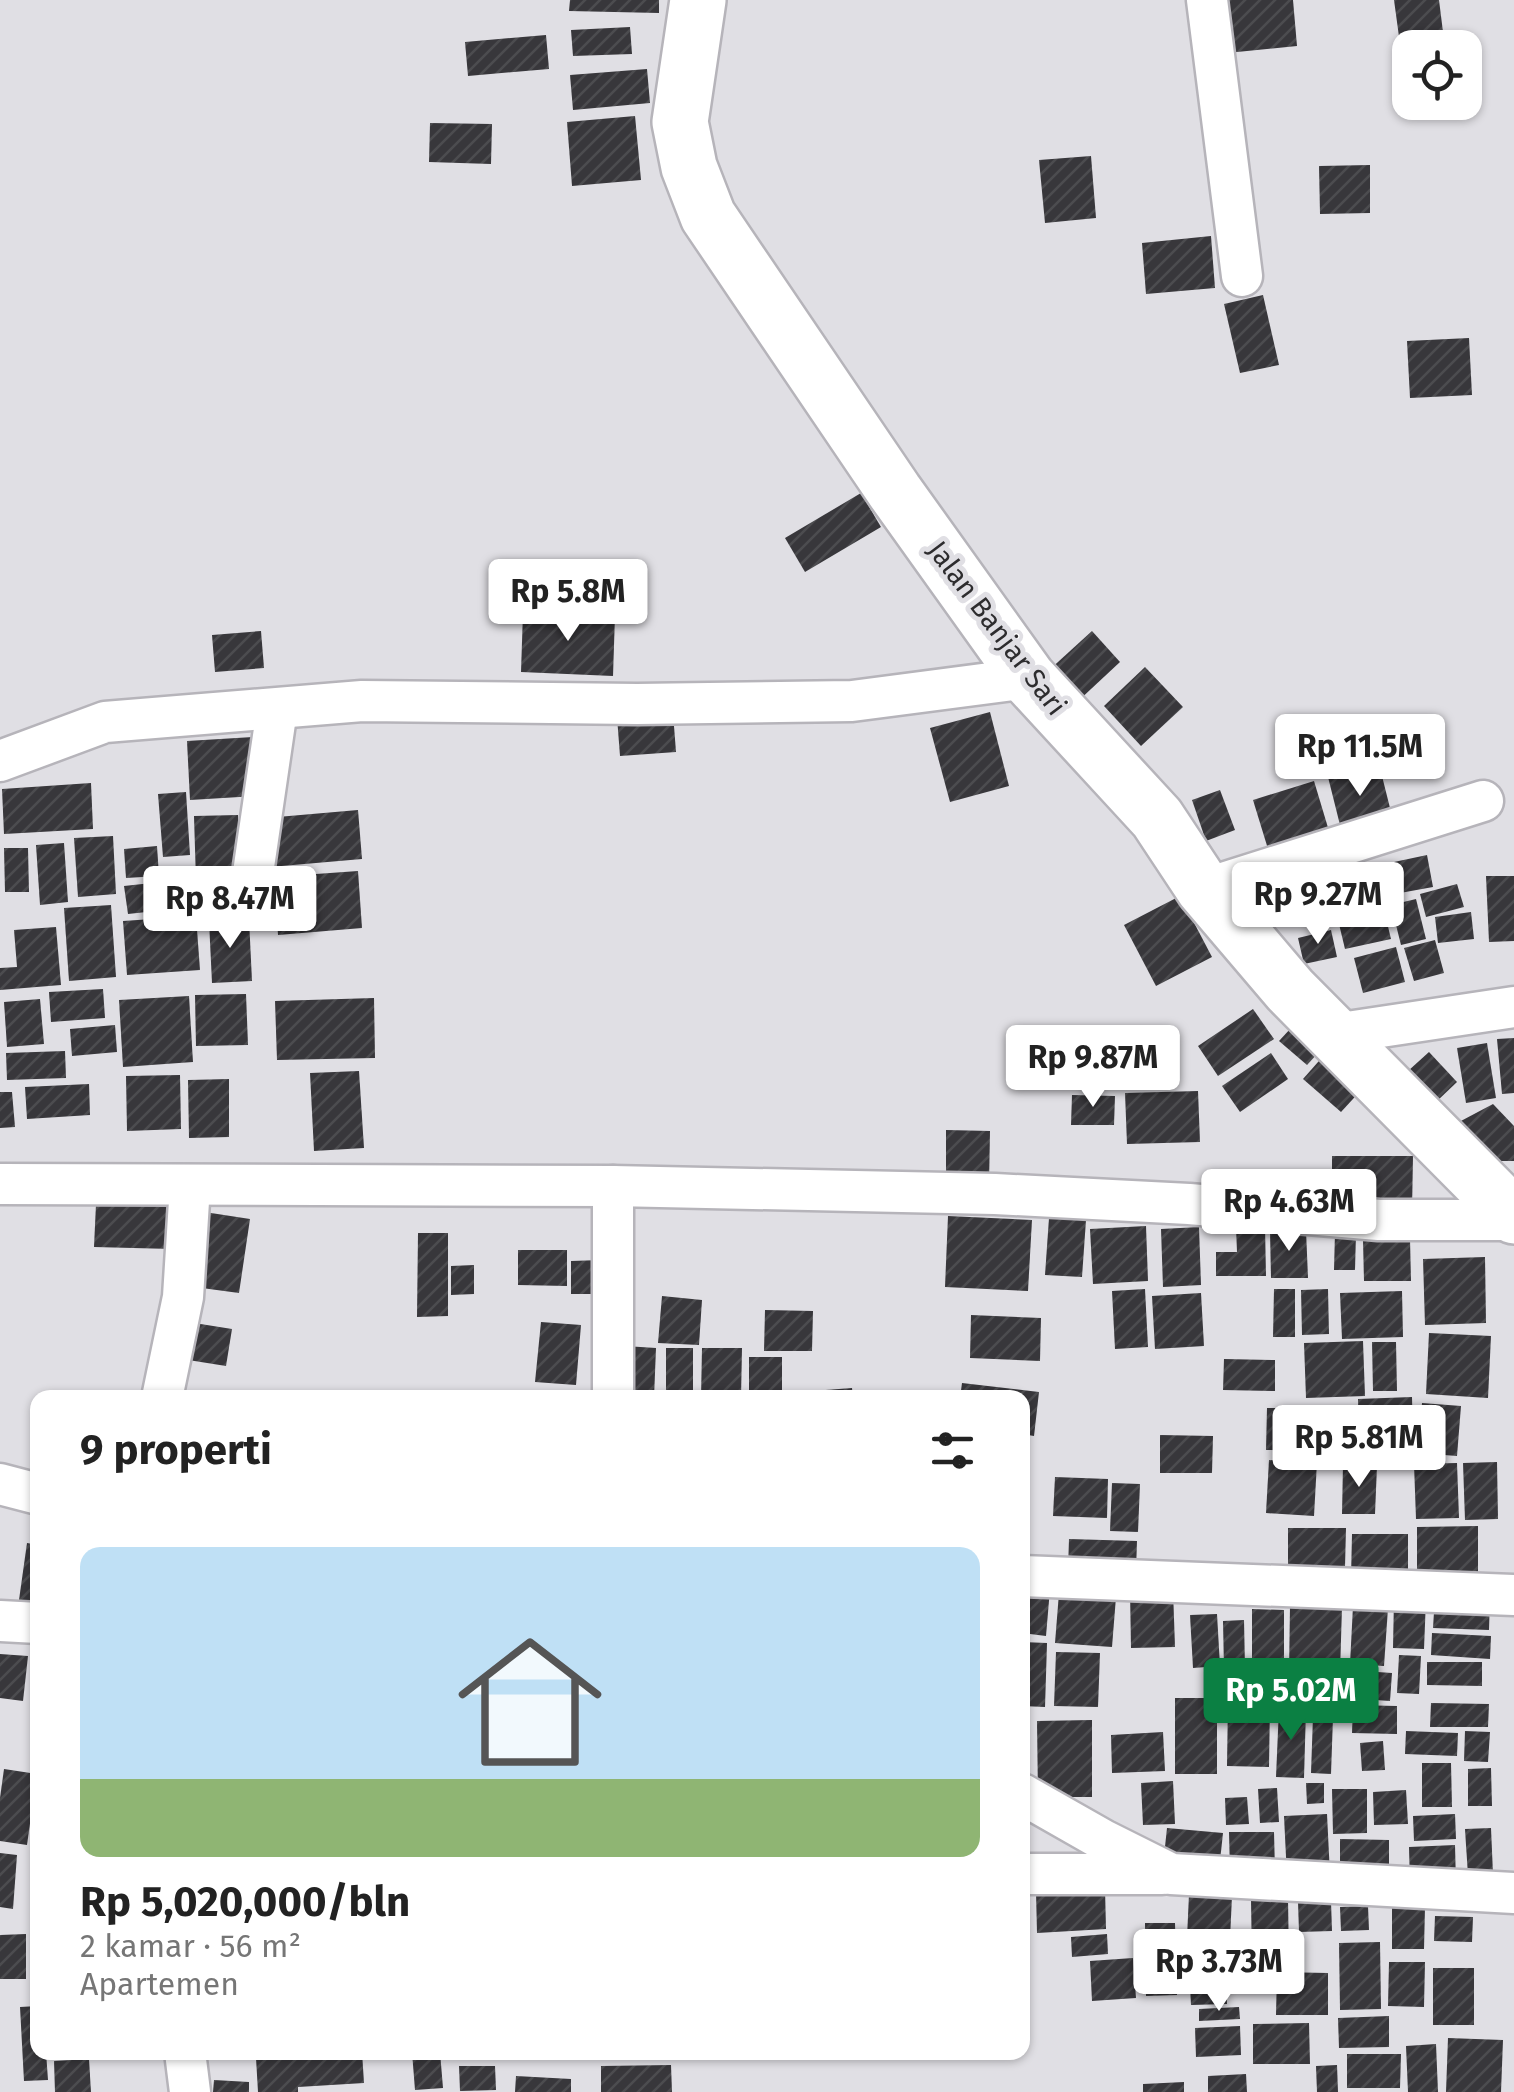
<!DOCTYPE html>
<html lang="id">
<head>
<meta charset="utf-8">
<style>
	:root { --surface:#fff; --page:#f6f6f6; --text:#222; --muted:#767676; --line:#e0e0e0; --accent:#0b8043 }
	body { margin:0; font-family:"Fira Sans",sans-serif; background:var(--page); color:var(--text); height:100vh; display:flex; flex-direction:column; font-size:38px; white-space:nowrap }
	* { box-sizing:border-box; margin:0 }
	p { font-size:32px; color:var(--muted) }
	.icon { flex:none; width:55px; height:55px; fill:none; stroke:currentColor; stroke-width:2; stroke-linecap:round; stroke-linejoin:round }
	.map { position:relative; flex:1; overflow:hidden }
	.drawer { position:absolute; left:30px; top:1390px; width:1000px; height:670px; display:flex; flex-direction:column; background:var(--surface); border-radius:20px; box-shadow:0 2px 8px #0004 }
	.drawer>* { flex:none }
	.tools { position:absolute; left:1392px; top:30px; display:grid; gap:20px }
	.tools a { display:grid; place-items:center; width:90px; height:90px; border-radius:20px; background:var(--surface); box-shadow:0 2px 8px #0004; font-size:50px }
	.price { position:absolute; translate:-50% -85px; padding:0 22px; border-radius:10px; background:#fff; color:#222; font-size:32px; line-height:65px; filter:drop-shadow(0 2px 5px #0008) }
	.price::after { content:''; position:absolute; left:50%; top:60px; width:30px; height:22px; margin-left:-15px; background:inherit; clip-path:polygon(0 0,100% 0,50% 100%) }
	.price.current { background:var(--accent); color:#fff }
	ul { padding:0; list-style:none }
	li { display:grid; align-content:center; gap:20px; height:530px; padding:0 50px }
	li+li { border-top:2px solid var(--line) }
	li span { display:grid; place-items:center; height:310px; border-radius:20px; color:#555 }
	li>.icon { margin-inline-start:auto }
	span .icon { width:180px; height:180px; fill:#fffc; stroke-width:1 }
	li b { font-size:42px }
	h2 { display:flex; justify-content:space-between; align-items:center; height:120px; padding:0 50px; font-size:42px }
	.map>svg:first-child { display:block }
	.building { fill:url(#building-hatch) }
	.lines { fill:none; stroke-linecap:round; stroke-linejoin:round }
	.street-casing { stroke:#b6b4ba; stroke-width:45 }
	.secondary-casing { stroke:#b6b4ba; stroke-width:60 }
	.street { stroke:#fff; stroke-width:40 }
	.secondary { stroke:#fff; stroke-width:55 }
	.labels { text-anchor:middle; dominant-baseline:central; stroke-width:10; stroke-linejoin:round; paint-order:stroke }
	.street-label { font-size:28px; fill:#2d2c2e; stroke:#e0dfe4 }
</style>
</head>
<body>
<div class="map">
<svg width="1514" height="2092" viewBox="0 0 1514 2092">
	<defs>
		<pattern id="building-hatch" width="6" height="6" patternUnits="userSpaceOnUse" patternTransform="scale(2.5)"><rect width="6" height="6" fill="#38373b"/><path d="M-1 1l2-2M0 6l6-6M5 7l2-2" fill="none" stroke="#4c4c4f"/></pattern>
	</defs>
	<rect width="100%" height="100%" fill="#e0dfe4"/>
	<g class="building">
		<path d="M570 0H659V13L569 11Z"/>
		<path d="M1223 0H1293L1297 46 1227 53Z"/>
		<path d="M1394 0H1439L1445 48H1410V87L1406 88Z"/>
		<path d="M630 27 632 54 573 56 571 30Z"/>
		<path d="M546 35 549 69 468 76 465 42Z"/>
		<path d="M647 69 650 103 573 110 570 75Z"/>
		<path d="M635 116 641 180 572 186 567 122Z"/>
		<path d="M430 123 492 124 491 164 429 162Z"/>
		<path d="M1091 156 1096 218 1045 223 1039 160Z"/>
		<path d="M1370 165V213L1320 214 1319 166Z"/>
		<path d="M1211 236 1215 288 1146 294 1142 243Z"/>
		<path d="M1263 295 1279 365 1240 373 1224 304Z"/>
		<path d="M1469 338 1472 395 1410 398 1407 341Z"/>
		<path d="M861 493 881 527 805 572 785 538Z"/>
		<path d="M523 612 615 615 613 676 521 672Z"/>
		<path d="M261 631 264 668 215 672 212 635Z"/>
		<path d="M1092 631 1120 662 1076 703 1047 672Z"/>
		<path d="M1145 667 1183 707 1141 746 1104 706Z"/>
		<path d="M990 712 1009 786 950 802 930 728Z"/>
		<path d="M673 713 676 752 620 756 617 717Z"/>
		<path d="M253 737 256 796 190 800 187 741Z"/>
		<path d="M1379 764 1393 820 1342 833 1328 777Z"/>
		<path d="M1314 781 1329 831 1268 849 1253 800Z"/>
		<path d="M91 783 93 829 4 834 2 789Z"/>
		<path d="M1220 790 1235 830 1206 841 1192 800Z"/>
		<path d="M186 792 190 855 163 857 158 794Z"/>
		<path d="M358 810 362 859 270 867 266 818Z"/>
		<path d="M238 815 240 879 196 881 194 816Z"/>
		<path d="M113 836 116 894 78 897 74 838Z"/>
		<path d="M64 843 68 902 40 905 36 845Z"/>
		<path d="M157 846 159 876 126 878 124 849Z"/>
		<path d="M4 848H28L29 892H5Z"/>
		<path d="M1427 855 1433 887 1400 893 1394 862Z"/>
		<path d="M1384 867 1391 897 1365 903 1358 873Z"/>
		<path d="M358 871 362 928 278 935 274 877Z"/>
		<path d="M1486 876H1514V941L1489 942Z"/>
		<path d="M170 881 174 909 128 914 124 886Z"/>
		<path d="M1346 881 1352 917 1296 926 1291 889Z"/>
		<path d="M1457 884 1464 907 1426 917 1420 894Z"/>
		<path d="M1180 896 1212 957 1156 986 1124 925Z"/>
		<path d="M1416 899 1426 939 1401 945 1391 905Z"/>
		<path d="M111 905 116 977 69 981 64 908Z"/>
		<path d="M1471 912 1474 939 1438 943 1435 917Z"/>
		<path d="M1385 914 1391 939 1345 949 1339 924Z"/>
		<path d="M196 916 200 970 127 975 123 921Z"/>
		<path d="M249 919 252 981 212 983 209 921Z"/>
		<path d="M56 927 61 985 0 990V968L17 967 14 930Z"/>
		<path d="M1331 930 1337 957 1304 964 1298 938Z"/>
		<path d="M1435 940 1444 973 1414 981 1404 948Z"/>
		<path d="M1396 947 1405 982 1363 993 1354 958Z"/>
		<path d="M103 989 105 1018 51 1022 49 992Z"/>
		<path d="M246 994 248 1045 196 1046 195 995Z"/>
		<path d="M189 996 193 1062 123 1067 119 1000Z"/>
		<path d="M374 998 375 1058 277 1060 275 1001Z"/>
		<path d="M40 999 44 1044 7 1047 4 1002Z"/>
		<path d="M1253 1009 1274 1039 1218 1076 1198 1046Z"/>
		<path d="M115 1025 117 1052 72 1056 70 1029Z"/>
		<path d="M1291 1028 1318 1053 1307 1065 1279 1041Z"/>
		<path d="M1514 1038V1093L1502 1094 1497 1039Z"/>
		<path d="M1487 1043 1496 1098 1466 1103 1457 1048Z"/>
		<path d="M65 1051 66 1078 7 1080 6 1053Z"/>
		<path d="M1429 1052 1457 1082 1436 1102 1408 1071Z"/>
		<path d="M1271 1053 1288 1079 1240 1112 1222 1086Z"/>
		<path d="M1326 1053 1364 1087 1341 1112 1303 1079Z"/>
		<path d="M359 1071 364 1148 314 1151 310 1073Z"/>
		<path d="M180 1075 181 1129 127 1131 126 1076Z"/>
		<path d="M229 1079V1137L189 1138 188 1080Z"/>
		<path d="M89 1084 90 1115 27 1119 25 1087Z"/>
		<path d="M1198 1091 1200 1142 1127 1144 1125 1093Z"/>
		<path d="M0 1092H12L15 1127 0 1128Z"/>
		<path d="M1072 1095 1115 1096 1114 1125H1071Z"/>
		<path d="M1493 1104 1514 1126V1161H1495L1459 1122Z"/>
		<path d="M946 1130 990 1131 989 1185 946 1184Z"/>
		<path d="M1332 1156H1413L1412 1211H1332Z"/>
		<path d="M96 1204 174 1206 172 1249 94 1247Z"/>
		<path d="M198 1211 250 1219 239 1293 187 1286Z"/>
		<path d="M948 1216 1032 1220 1028 1291 945 1287Z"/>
		<path d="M1049 1218 1086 1220 1082 1277 1045 1275Z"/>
		<path d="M1146 1226 1148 1281 1093 1284 1090 1229Z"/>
		<path d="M1265 1226 1266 1276H1216V1252H1237L1236 1227Z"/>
		<path d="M1199 1227 1201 1285 1163 1287 1161 1229Z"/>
		<path d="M1306 1230 1308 1278H1271L1270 1231Z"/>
		<path d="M1335 1232 1356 1233 1355 1270H1334Z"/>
		<path d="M418 1233H448V1316L417 1317Z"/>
		<path d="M1410 1239 1411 1281H1364L1363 1240Z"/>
		<path d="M518 1250H567V1286L518 1285Z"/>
		<path d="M1485 1257 1486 1323 1425 1325 1423 1259Z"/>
		<path d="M601 1260 603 1294H571V1261Z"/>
		<path d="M474 1265V1294L451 1295V1266Z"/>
		<path d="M1145 1289 1148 1347 1115 1349 1112 1291Z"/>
		<path d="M1274 1289H1295V1337H1273Z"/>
		<path d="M1328 1289 1329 1334 1302 1335 1301 1290Z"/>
		<path d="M1402 1291 1403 1337 1342 1339 1340 1293Z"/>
		<path d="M1201 1293 1204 1346 1155 1349 1152 1296Z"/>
		<path d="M662 1296 702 1300 699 1345 658 1343Z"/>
		<path d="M765 1310 813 1311 812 1351H764Z"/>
		<path d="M971 1315 1041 1318 1040 1361 970 1358Z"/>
		<path d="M188 1322 232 1329 226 1366 182 1359Z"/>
		<path d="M541 1322 581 1325 576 1385 535 1382Z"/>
		<path d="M1429 1333 1491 1336 1488 1398 1426 1394Z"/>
		<path d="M1363 1341 1365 1396 1306 1398 1304 1343Z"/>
		<path d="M1372 1342H1396L1397 1391H1373Z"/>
		<path d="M625 1346 656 1348 654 1398H622Z"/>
		<rect x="666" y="1348" width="27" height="50"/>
		<path d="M702 1348H742L741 1398H701Z"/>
		<rect x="749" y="1357" width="33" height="41"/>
		<path d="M1224 1359 1275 1360V1391L1223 1390Z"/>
		<path d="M962 1383 1039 1392 1034 1436 1022 1434V1398H960Z"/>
		<path d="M852 1388 853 1398H786V1393Z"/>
		<path d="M1412 1397 1413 1439 1359 1440 1358 1399Z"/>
		<path d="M1422 1403 1461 1406 1457 1456 1418 1453Z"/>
		<path d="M1267 1408H1325L1324 1451 1266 1450Z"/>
		<path d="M1160 1435 1213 1436 1212 1473H1160Z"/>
		<path d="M1269 1460 1317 1462 1314 1516 1266 1513Z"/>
		<path d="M1497 1462 1498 1519 1465 1520 1463 1463Z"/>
		<path d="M1457 1463 1459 1518 1416 1519 1414 1464Z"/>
		<path d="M1343 1465 1377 1466 1375 1514H1342Z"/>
		<path d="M1055 1477 1108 1479 1107 1518 1053 1516Z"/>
		<path d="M1112 1483 1140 1484 1138 1532 1110 1531Z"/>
		<path d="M1478 1526V1578L1417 1579V1527Z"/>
		<path d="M1288 1528H1346L1345 1567H1288Z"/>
		<path d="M1352 1534H1408V1578H1351Z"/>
		<path d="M1069 1539 1137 1541 1136 1571 1068 1570Z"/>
		<path d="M27 1543 38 1545V1602L19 1600Z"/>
		<path d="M1022 1587 1050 1589 1046 1636 1022 1633Z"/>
		<path d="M1173 1590 1175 1647 1131 1648 1130 1591Z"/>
		<path d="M1059 1593 1116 1597 1112 1647 1055 1643Z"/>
		<path d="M1435 1595 1490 1597 1489 1630 1433 1628Z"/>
		<path d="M1394 1598 1426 1599 1424 1649 1393 1648Z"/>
		<path d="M1290 1606 1342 1607 1340 1673 1289 1672Z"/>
		<path d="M1353 1606 1388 1608 1384 1666 1350 1664Z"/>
		<path d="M1252 1609 1284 1610V1667H1252Z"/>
		<path d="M1217 1614 1220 1666 1193 1668 1190 1615Z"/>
		<path d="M1244 1620 1245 1668 1224 1669 1223 1621Z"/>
		<path d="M1432 1633 1491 1636 1490 1659 1431 1655Z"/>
		<path d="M1022 1642 1047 1643 1045 1707 1022 1706Z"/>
		<path d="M1056 1652 1100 1653 1098 1707 1054 1706Z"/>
		<path d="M0 1654 28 1656 23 1701 0 1698Z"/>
		<path d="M1399 1655 1421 1656 1419 1694 1397 1693Z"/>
		<path d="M1427 1662H1482V1686L1427 1685Z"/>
		<path d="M1348 1670 1392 1673 1390 1701 1346 1698Z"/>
		<rect x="1175" y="1698" width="42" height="76"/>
		<path d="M1228 1701 1270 1702 1269 1767 1227 1766Z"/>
		<path d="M1431 1703 1489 1704 1488 1727H1430Z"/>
		<path d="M1353 1705 1397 1706V1734L1352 1733Z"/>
		<path d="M1279 1708 1306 1709 1304 1778 1276 1777Z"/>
		<path d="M1313 1716 1333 1717 1331 1774 1311 1773Z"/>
		<path d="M1092 1720V1797H1038L1037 1721Z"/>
		<path d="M1406 1731 1458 1733 1457 1756 1405 1754Z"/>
		<path d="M1465 1731 1490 1732 1488 1762 1464 1761Z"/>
		<path d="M1163 1732 1165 1771 1112 1773 1111 1735Z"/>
		<path d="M1383 1741 1385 1770 1362 1771 1360 1743Z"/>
		<path d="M1422 1763H1451L1452 1807H1422Z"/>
		<path d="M1491 1768 1492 1806H1468V1769Z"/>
		<path d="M4 1769 37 1774 27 1845 0 1841V1798Z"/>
		<path d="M1173 1781 1175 1824 1143 1825 1141 1783Z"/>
		<path d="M1306 1783H1324V1803L1307 1804Z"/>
		<path d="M1277 1788 1279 1822 1260 1823 1258 1789Z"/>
		<path d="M1332 1789H1367V1833L1333 1834Z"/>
		<path d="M1406 1790 1408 1824 1374 1825 1373 1792Z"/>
		<path d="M1247 1797 1249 1824 1226 1825 1225 1798Z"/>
		<path d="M1327 1814 1330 1875 1287 1877 1284 1816Z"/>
		<path d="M1455 1814 1456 1839 1414 1841 1413 1816Z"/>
		<path d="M1167 1828 1223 1833 1220 1861 1164 1856Z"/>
		<path d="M1491 1828 1493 1874 1468 1876 1465 1829Z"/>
		<path d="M1229 1832H1274L1275 1871 1230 1872Z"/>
		<path d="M1340 1839 1389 1840V1881L1340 1880Z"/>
		<path d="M1455 1845 1456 1884 1410 1886 1409 1847Z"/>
		<path d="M0 1853 17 1855 13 1909 0 1907Z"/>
		<path d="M1105 1889 1106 1929 1037 1933 1036 1892Z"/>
		<path d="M1189 1894 1232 1896 1230 1939 1187 1938Z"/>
		<path d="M1288 1899 1289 1961H1252L1251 1900Z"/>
		<path d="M1331 1901 1332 1931 1299 1932 1298 1902Z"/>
		<path d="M1368 1906 1369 1930 1341 1931 1340 1907Z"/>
		<path d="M1392 1907H1425L1424 1949H1392Z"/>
		<path d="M1435 1916 1473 1917 1472 1942 1434 1941Z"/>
		<path d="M1145 1923H1175L1177 1995 1146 1996Z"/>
		<path d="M26 1934V1979H0V1935Z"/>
		<path d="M1107 1934 1108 1954 1072 1957 1071 1937Z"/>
		<path d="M1380 1942 1381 2009 1340 2010 1339 1943Z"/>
		<path d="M1225 1947 1227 2004 1191 2005 1188 1948Z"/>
		<path d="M1133 1958 1136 1998 1092 2001 1090 1961Z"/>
		<path d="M1389 1962H1425L1424 2007 1388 2006Z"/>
		<rect x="1433" y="1968" width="41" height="57"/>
		<path d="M1277 1972 1328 1973V2015H1276Z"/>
		<path d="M38 2006V2052H46L48 2080 24 2081 20 2007Z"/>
		<path d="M1239 2007 1240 2019 1199 2021V2009Z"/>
		<path d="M1389 2016V2047L1339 2048 1338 2018Z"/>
		<path d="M1309 2023 1310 2064H1253V2024Z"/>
		<path d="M1240 2026 1241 2055 1196 2057 1195 2028Z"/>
		<path d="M1448 2038 1503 2040 1501 2092H1446Z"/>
		<path d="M1436 2044 1438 2092H1408L1406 2046Z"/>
		<path d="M362 2052 364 2083 298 2087V2092H258L256 2058Z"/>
		<path d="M412 2052H440L443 2088 415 2090Z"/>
		<path d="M1347 2054H1401L1400 2088H1347Z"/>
		<path d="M89 2059 91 2092H55L54 2061Z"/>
		<path d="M671 2065 672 2092H601V2066Z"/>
		<path d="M1337 2065 1338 2092H1317L1316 2066Z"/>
		<path d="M459 2066H495L496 2090 460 2091Z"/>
		<path d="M1246 2074 1247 2092H1208V2076Z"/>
		<path d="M516 2076 571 2079V2092H515Z"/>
		<path d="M214 2080 249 2082V2092H213Z"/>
		<path d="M1184 2082V2092H1143V2084Z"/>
	</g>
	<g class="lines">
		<defs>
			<g id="street">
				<path d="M1207 0 1242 276"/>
				<path d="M0 761 105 722 362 701 637 704 852 701 1028 678"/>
				<path d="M1204 889 1483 801"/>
				<path d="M197 897 241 894 252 880 277 709"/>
				<path d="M1334 1034 1514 1007"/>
				<path d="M0 1184 613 1186 995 1194 1189 1204 1379 1220H1514"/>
				<path d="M162 1398 183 1297 190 1185"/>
				<path d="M613 1398V1186"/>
				<path d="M0 1484 38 1494"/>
				<path d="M1022 1576 1514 1595"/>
				<path d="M0 1621 38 1623"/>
				<path d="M1022 1794 1103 1840 1171 1874 1514 1893"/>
				<path d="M1022 1874H1162"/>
				<path d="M185 2052 190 2092"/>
			</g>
			<path id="secondary" d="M698 0 680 122 689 167 708 216 895 492 1028 678 1157 818 1204 889 1290 990 1514 1216"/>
		</defs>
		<use href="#street" class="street-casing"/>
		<use href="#secondary" class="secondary-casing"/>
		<use href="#street" class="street"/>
		<use href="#secondary" class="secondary"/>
	</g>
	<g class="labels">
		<g class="street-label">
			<text transform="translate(997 628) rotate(53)">Jalan Banjar Sari</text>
		</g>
	</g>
</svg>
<div class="tools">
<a><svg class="icon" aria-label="locate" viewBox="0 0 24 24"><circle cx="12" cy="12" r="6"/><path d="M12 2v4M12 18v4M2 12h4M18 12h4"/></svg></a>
</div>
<b class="price" style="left:568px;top:644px">Rp 5.8M</b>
<b class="price" style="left:1360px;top:799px">Rp 11.5M</b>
<b class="price" style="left:1318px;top:947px">Rp 9.27M</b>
<b class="price" style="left:230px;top:951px">Rp 8.47M</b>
<b class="price" style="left:1093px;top:1110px">Rp 9.87M</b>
<b class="price" style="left:1289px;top:1254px">Rp 4.63M</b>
<b class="price" style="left:1359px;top:1490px">Rp 5.81M</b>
<b class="price current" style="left:1291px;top:1743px">Rp 5.02M</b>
<b class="price" style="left:1219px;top:2014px">Rp 3.73M</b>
<section class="drawer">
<h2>9 properti<svg class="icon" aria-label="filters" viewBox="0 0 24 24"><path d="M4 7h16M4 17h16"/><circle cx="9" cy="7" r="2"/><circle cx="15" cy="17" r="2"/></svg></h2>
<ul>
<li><span style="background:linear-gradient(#bfe0f5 75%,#8fb573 0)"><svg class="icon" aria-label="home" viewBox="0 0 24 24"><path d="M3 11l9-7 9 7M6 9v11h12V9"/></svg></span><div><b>Rp 5,020,000/bln</b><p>2 kamar · 56 m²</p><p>Apartemen</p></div></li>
</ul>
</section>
</div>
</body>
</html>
